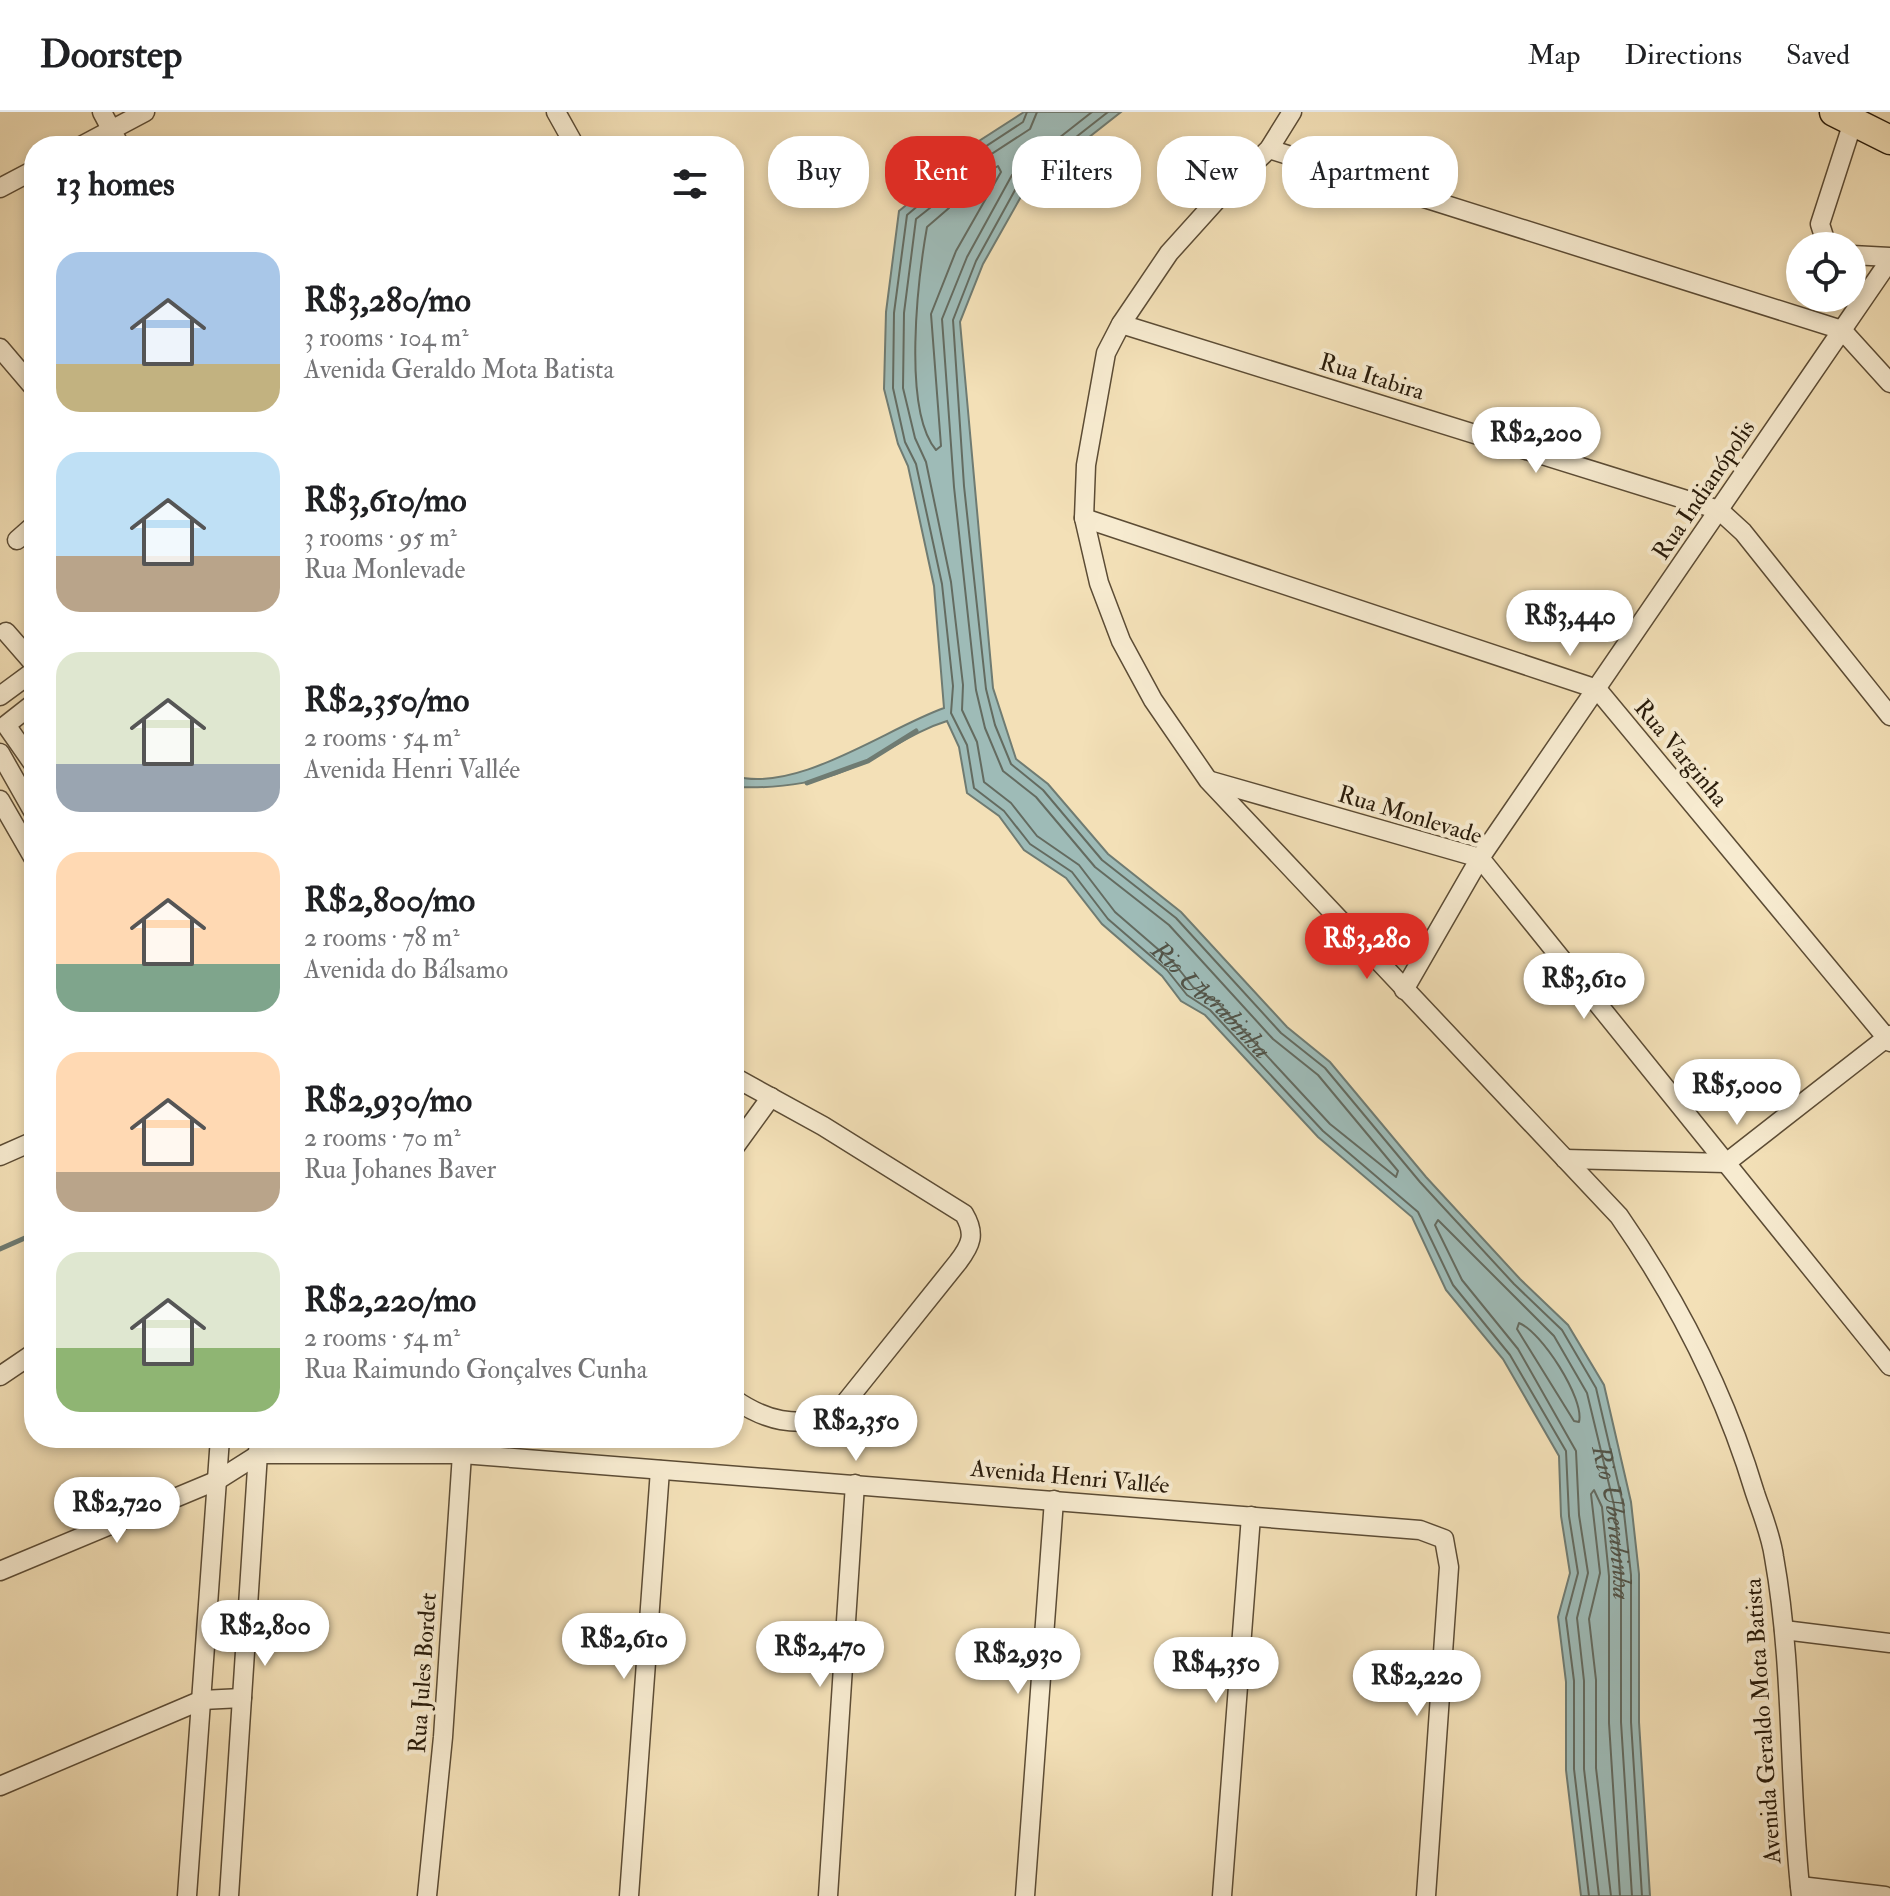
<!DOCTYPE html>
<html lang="en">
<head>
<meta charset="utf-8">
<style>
	:root { --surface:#fff; --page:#f6f6f6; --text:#202124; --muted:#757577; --line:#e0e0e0; --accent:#d93025 }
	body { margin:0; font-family:"IM FELL Double Pica",serif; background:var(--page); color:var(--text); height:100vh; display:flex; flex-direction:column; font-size:30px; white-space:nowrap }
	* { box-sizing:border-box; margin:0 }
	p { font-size:26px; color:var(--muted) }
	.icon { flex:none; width:44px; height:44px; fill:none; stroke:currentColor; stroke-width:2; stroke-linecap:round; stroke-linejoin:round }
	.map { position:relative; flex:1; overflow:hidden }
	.panel { position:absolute; left:24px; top:24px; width:720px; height:1312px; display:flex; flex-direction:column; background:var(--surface); border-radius:32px; box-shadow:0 4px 12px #0003 }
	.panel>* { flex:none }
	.hud { position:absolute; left:768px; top:24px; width:760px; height:72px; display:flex; gap:16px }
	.fabs { position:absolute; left:1786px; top:120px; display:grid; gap:16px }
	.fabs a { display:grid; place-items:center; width:80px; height:80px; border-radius:50%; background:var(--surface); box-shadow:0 4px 12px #0003; font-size:40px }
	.price { position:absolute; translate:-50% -68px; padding:0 18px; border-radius:28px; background:#fff; color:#222; font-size:26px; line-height:52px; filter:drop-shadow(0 2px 4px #0008) }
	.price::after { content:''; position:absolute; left:50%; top:48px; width:24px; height:18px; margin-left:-12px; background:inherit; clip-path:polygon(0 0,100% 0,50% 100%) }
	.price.on { background:var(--accent); color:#fff }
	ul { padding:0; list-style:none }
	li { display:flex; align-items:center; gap:24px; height:200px; padding:0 32px }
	li span { display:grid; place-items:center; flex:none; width:224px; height:160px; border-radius:24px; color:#555 }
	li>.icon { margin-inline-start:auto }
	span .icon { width:96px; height:96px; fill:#fffc; stroke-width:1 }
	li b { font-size:34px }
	h2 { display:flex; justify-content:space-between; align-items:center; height:96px; padding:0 32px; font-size:34px }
	.chip { padding:0 28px; border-radius:32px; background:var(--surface); box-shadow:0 4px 12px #0003; font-size:28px; line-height:72px }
	.chip.on { background:var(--accent); color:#fff }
	header { display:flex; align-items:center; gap:48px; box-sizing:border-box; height:112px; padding:0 40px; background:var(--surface); border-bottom:2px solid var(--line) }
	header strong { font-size:38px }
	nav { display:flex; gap:44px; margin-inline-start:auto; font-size:28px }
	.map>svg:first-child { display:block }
	.water { fill:#9ebbb7; stroke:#6f7b72; stroke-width:2 }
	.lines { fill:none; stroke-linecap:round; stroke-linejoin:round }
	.shore { stroke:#646b60; stroke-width:2 }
	.stream { stroke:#6f7b72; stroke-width:5 }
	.minor-casing { stroke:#5c4c35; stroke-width:21 }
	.highway-casing { stroke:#291b0a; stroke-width:31 }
	.minor { stroke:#f7ebd0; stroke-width:18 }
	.highway { stroke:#f3e0b7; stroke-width:28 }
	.labels { text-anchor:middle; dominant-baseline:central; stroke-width:8; stroke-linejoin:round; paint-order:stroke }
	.street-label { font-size:24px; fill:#291b0a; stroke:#f7ebd0 }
	.water-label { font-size:26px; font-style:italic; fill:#525347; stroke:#f7ebd0 }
</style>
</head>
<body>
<header>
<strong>Doorstep</strong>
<nav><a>Map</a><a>Directions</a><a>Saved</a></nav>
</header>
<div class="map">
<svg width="1890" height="1784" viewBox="0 0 1890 1784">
	<rect width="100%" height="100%" fill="#f3e0b7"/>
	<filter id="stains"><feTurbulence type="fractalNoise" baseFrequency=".0025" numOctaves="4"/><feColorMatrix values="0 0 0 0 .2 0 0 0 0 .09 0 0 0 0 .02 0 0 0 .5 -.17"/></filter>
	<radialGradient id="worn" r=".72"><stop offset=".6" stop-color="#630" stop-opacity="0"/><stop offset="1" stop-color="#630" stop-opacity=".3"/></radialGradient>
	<path class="water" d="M1024 0H1121L1027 74 983 152 960 210 993 576 1016 647 1048 672 1108 742 1181 800 1287 915 1330 950 1426 1065 1520 1167 1568 1213 1604 1273 1631 1390 1639 1462V1610L1650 1784H1581L1566 1658V1570L1558 1505 1570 1461 1561 1404 1559 1344 1503 1247 1446 1178 1412 1105 1318 1025 1205 903 1181 889 1162 864 1102 812 1066 766 1024 738 999 704 967 681 959 635 947 609C918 618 896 634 868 648 825 671 782 677 734 675V664C797 682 885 617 944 596L934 474 908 354 898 332 884 277 886 200 899 99 927 76 934 58Z"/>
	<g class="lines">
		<g class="shore">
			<path d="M1027 0 1023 10 942 63 933 81 907 103 894 201 893 276 905 330 916 352 942 472 953 574 951 601 967 633 974 676 1004 699 1030 732 1072 760 1108 807 1167 858 1187 883 1210 898 1323 1019 1418 1100 1453 1173 1510 1243 1566 1339 1569 1404 1578 1461 1566 1506 1574 1569V1657L1589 1784"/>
			<path id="s1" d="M1037 0 1030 17 950 69 940 88 916 107 904 201 903 276 915 326 926 350 951 470 963 573 962 598 977 630 984 670 1011 691 1037 724 1079 753 1115 800 1174 851 1193 875 1217 890 1330 1012 1396 1065 1398 1059 1318 963 1273 927 1169 813 1095 755 1036 685 1003 659 985 616 976 578 954 375 942 207 967 145 1012 63 1092 0"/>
			<path d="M1108 0 1020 69 976 149 953 208 964 374 986 577 995 613 1011 652 1043 678 1102 748 1176 806 1281 921 1325 956 1420 1070 1514 1172 1562 1218 1596 1276 1623 1392 1631 1463V1610L1642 1784"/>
			<path d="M998 54 1001 60 956 139 931 202 941 334 936 338C902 298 918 166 927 115L949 96 960 77Z"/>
			<path d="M1519 1211C1541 1219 1585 1287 1579 1310L1574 1309 1517 1217Z"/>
			<path id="s2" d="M1599 1784 1584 1657V1569L1577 1506 1588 1461 1579 1403 1576 1339 1518 1237 1462 1168 1435 1113 1438 1108 1554 1224 1587 1281 1614 1393 1621 1463V1610L1632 1784"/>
			<path d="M1611 1784 1596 1656V1568L1589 1507 1600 1461 1591 1382 1594 1378 1602 1395 1609 1464V1611L1620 1784"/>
		</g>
		<g class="stream">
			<path d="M807 671 868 649 916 619"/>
			<path d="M0 1137 34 1122"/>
		</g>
		<defs>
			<g id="minor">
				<path d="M102 0 120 34"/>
				<path d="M556 0 575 34"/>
				<path d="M1292 0 1269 37 1224 80 1169 141 1121 212 1106 241 1086 353 1084 406 1099 471 1121 529 1153 588 1208 668 1619 1104C1678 1189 1725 1281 1755 1381 1762 1402 1771 1423 1774 1445 1794 1557 1788 1671 1801 1784"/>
				<path d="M81 34 145 0"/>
				<path d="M1269 37 1842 218 1890 271"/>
				<path d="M0 76 34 58"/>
				<path d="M1827 134 1820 112 1853 10"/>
				<path d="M1852 143 1890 145"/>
				<path d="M1121 212 1719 398 1743 420 1890 604"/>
				<path d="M0 236 34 276"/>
				<path d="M1084 406 1597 577 1890 930"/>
				<path d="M17 428 34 413"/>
				<path d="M6 520 34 552"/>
				<path d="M0 584 34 559"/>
				<path d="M34 591 6 613 34 653"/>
				<path d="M0 641 34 701"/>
				<path d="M1211 669 1480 746 1890 1254"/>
				<path d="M0 688 34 747"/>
				<path d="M1404 878 1480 746 1890 148"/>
				<path d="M734 965 823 1014 964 1102C976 1122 971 1133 958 1150L833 1306C794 1314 767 1310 734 1287"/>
				<path d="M734 1036 771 985"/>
				<path d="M0 1044 34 1029"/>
				<path d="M1565 1047 1726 1051 1890 923"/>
				<path d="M0 1264 34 1241"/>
				<path d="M0 1459 218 1368 259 1342H462L1420 1418 1444 1427 1449 1455 1426 1784"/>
				<path d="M1784 1518 1890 1531"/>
				<path d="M0 1674 202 1588 242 1586"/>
				<path d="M1800 1774 1885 1784"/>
				<path d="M187 1784 220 1326"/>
				<path d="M229 1784 259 1326"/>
				<path d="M427 1784 443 1625 462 1342"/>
				<path d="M629 1784 660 1358"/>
				<path d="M828 1784 855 1372"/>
				<path d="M1025 1784 1054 1388"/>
				<path d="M1222 1784 1251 1404"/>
			</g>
			<path id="highway" d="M1834 0 1890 28"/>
		</defs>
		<use href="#minor" class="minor-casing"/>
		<use href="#highway" class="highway-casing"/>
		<use href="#minor" class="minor"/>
		<use href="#highway" class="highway"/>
	</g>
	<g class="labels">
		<g class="street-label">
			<text transform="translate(1372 265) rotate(17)">Rua Itabira</text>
			<text transform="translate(1704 378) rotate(-56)">Rua Indianópolis</text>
			<text transform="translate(1681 641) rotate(50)">Rua Varginha</text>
			<text transform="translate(1410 703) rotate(17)">Rua Monlevade</text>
			<text transform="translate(1070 1365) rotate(5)">Avenida Henri Vallée</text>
			<text transform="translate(423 1561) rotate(-86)">Rua Jules Bordet</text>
			<text transform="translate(1763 1609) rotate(-94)">Avenida Geraldo Mota Batista</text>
		</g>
		<g class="water-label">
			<text stroke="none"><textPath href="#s1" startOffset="1058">Rio Uberabinha</textPath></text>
			<text stroke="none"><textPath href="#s2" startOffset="1084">Rio Uberabinha</textPath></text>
		</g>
	</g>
	<rect width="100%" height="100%" filter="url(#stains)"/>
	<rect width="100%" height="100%" fill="url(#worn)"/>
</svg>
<div class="fabs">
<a><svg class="icon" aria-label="locate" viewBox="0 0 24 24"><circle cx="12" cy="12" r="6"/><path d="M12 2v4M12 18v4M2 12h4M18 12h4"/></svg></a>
</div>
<b class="price" style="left:1536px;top:363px">R$2,200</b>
<b class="price" style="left:1570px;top:546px">R$3,440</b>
<b class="price on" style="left:1367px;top:869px">R$3,280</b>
<b class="price" style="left:1584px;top:909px">R$3,610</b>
<b class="price" style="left:1737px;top:1015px">R$5,000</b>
<b class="price" style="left:856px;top:1351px">R$2,350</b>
<b class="price" style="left:117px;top:1433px">R$2,720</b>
<b class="price" style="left:265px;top:1556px">R$2,800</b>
<b class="price" style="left:624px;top:1569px">R$2,610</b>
<b class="price" style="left:820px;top:1577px">R$2,470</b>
<b class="price" style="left:1018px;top:1584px">R$2,930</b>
<b class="price" style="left:1216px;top:1593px">R$4,350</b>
<b class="price" style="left:1417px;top:1606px">R$2,220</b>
<div class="hud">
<a class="chip">Buy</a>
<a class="chip on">Rent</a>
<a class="chip">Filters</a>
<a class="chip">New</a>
<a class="chip">Apartment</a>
</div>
<section class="panel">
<h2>13 homes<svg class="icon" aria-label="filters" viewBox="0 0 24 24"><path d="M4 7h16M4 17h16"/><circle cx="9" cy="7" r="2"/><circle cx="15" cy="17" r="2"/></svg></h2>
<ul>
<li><span style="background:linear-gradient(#a9c7e8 70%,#c2b280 0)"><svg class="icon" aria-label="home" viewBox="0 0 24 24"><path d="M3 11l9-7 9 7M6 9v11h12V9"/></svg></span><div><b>R$3,280/mo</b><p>3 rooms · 104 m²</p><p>Avenida Geraldo Mota Batista</p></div></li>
<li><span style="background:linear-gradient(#bfe0f5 65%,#b9a48a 0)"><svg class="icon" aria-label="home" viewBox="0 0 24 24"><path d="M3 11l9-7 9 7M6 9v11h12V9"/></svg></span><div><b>R$3,610/mo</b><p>3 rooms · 95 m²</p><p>Rua Monlevade</p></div></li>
<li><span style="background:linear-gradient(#dfe7d0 70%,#9aa5b1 0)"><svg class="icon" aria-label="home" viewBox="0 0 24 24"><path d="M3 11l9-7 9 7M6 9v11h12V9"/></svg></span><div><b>R$2,350/mo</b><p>2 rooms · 54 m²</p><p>Avenida Henri Vallée</p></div></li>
<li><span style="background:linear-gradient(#ffd9b3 70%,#7fa58c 0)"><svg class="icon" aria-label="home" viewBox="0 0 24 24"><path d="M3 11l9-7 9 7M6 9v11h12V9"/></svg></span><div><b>R$2,800/mo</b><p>2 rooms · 78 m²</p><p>Avenida do Bálsamo</p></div></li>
<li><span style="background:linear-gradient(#ffd9b3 75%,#b9a48a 0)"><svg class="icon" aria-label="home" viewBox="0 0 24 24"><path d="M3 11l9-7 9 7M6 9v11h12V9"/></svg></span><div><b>R$2,930/mo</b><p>2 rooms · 70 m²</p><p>Rua Johanes Baver</p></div></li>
<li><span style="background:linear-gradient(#dfe7d0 60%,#8fb573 0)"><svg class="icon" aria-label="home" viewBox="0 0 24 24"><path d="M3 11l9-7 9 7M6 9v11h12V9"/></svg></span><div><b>R$2,220/mo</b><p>2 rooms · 54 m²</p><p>Rua Raimundo Gonçalves Cunha</p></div></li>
</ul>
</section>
</div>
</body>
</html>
